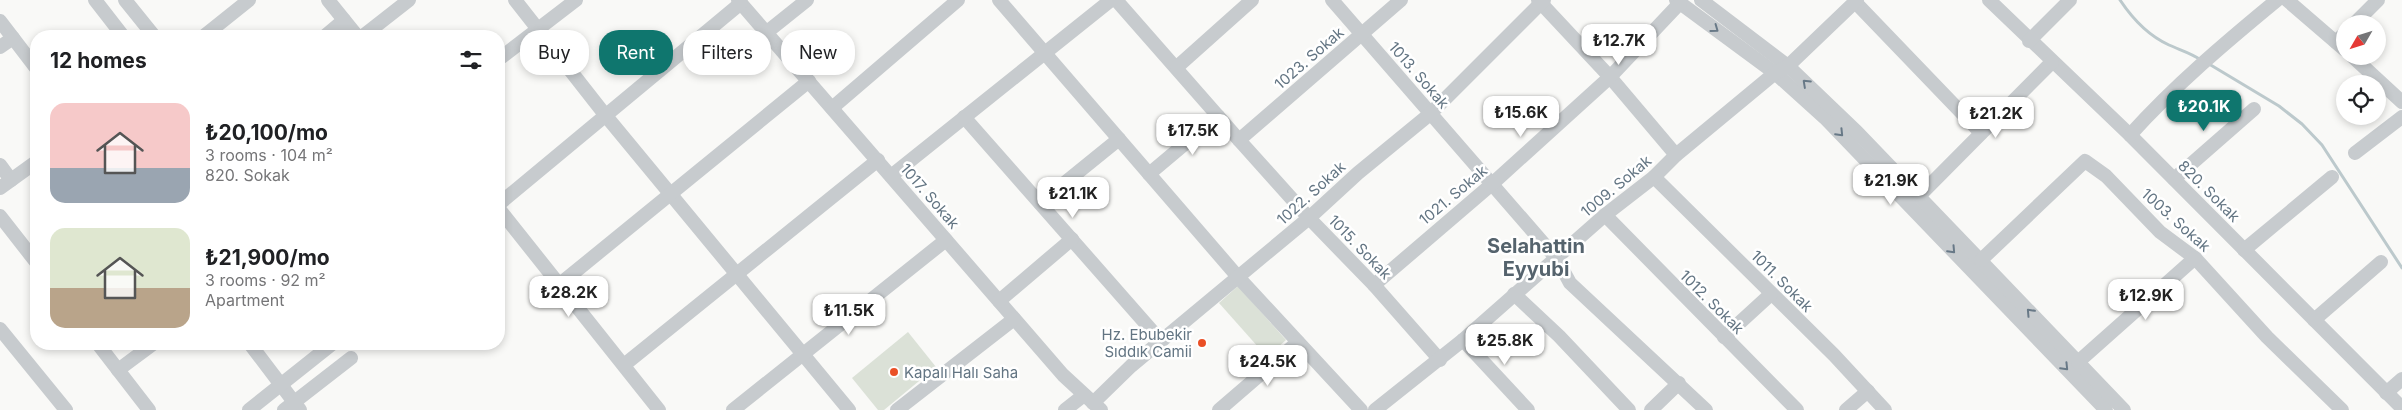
<!DOCTYPE html>
<html lang="en">
<head>
<meta charset="utf-8">
<style>
	:root { --surface:#fff; --page:#f6f6f6; --text:#202124; --muted:#757577; --accent:#0f766e }
	body { margin:0; font-family:Inter,sans-serif; background:var(--page); color:var(--text); height:100vh; display:flex; flex-direction:column; font-size:19px; white-space:nowrap }
	* { box-sizing:border-box; margin:0 }
	p { font-size:16px; color:var(--muted) }
	.icon { flex:none; width:28px; height:28px; fill:none; stroke:currentColor; stroke-width:2; stroke-linecap:round; stroke-linejoin:round }
	.map { position:relative; flex:1; overflow:hidden }
	.sheet { position:absolute; left:30px; top:30px; width:475px; height:320px; display:flex; flex-direction:column; background:var(--surface); border-radius:20px; box-shadow:0 2px 8px #0003 }
	.sheet>* { flex:none }
	.hud { position:absolute; left:520px; top:30px; width:475px; height:45px; display:flex; gap:10px }
	.needle { width:32px; rotate:231deg }
	.buttons { position:absolute; left:2336px; top:15px; display:grid; gap:10px }
	.buttons a { display:grid; place-items:center; width:50px; height:50px; border-radius:50%; background:var(--surface); box-shadow:0 2px 8px #0003; font-size:25px }
	.price { position:absolute; translate:-50% -42px; padding:0 11px; border-radius:10px; background:#fff; color:#222; font-size:16px; line-height:32px; filter:drop-shadow(0 1px 2px #0008) }
	.price::after { content:''; position:absolute; left:50%; top:30px; width:15px; height:11px; margin-left:-8px; background:inherit; clip-path:polygon(0 0,100% 0,50% 100%) }
	.price.current { background:var(--accent); color:#fff }
	ul { padding:0; list-style:none }
	li { display:flex; align-items:center; gap:15px; height:125px; padding:0 20px }
	li span { display:grid; place-items:center; flex:none; width:140px; height:100px; border-radius:15px; color:#555 }
	li>.icon { margin-inline-start:auto }
	span .icon { width:60px; height:60px; fill:#fffc; stroke-width:1 }
	li b { font-size:21px }
	h2 { display:flex; justify-content:space-between; align-items:center; height:60px; padding:0 20px; font-size:21px }
	.chip { padding:0 18px; border-radius:20px; background:var(--surface); box-shadow:0 2px 8px #0003; font-size:18px; line-height:45px }
	.chip.current { background:var(--accent); color:#fff }
	.map>svg:first-child { display:block }
	.green { fill:#dbe1d7 }
	.lines { fill:none; stroke-linecap:round; stroke-linejoin:round }
	.stream { stroke:#bcc9cc; stroke-width:3 }
	.minor { stroke:#c7cbce; stroke-width:14 }
	.oneway { stroke:#687987 }
	.poi-dot { fill:#ea5026; stroke:#fff; stroke-width:2 }
	.labels { text-anchor:middle; dominant-baseline:central; stroke-width:5; stroke-linejoin:round; paint-order:stroke }
	.street-label { font-size:15px; fill:#637583; stroke:#fff }
	.poi-label { font-size:15px; fill:#637583; stroke:#fff; text-anchor:end }
	.district-label { font-size:20px; font-weight:bold; fill:#55636d; stroke:#fff }
</style>
</head>
<body>
<div class="map">
<svg width="2402" height="410" viewBox="0 0 2402 410">
	<rect width="100%" height="100%" fill="#f9f9f7"/>
	<g class="green">
		<path d="M1238 286 1286 340 1267 357 1219 303Z"/>
		<path d="M908 332 936 367 884 410H878L852 378Z"/>
	</g>
	<g class="lines">
		<g class="stream">
			<path d="M2120 0C2132 18 2149 36 2169 45 2180 50 2191 53 2201 60"/>
			<path d="M2209 64 2279 106 2302 124 2322 145 2402 268"/>
		</g>
		<g class="minor">
			<path d="M95 0 123 36"/>
			<path d="M125 0 154 36"/>
			<path d="M328 0 357 36"/>
			<path d="M515 0 606 116 849 410"/>
			<path d="M738 0 1063 375 1101 410"/>
			<path d="M999 0 1238 277 1361 410"/>
			<path d="M1116 0 1239 140 1309 218 1374 285 1440 360"/>
			<path d="M1332 0 1557 259 1570 283 1706 410"/>
			<path d="M1538 0 1610 77 1676 155"/>
			<path d="M1676 0 1775 73 1825 118 2106 410"/>
			<path d="M1701 0 1788 66 1857 132 2124 410"/>
			<path d="M1989 0 2130 135 2402 408"/>
			<path d="M2287 0 2345 50"/>
			<path d="M1855 2 1981 133"/>
			<path d="M0 21 36 68"/>
			<path d="M2354 24 2378 0"/>
			<path d="M767 32 807 0"/>
			<path d="M204 36 249 0"/>
			<path d="M325 36 344 20"/>
			<path d="M363 36 409 0"/>
			<path d="M2029 41 2070 0"/>
			<path d="M2336 42 2345 33"/>
			<path d="M0 47 13 38"/>
			<path d="M2352 56 2402 102"/>
			<path d="M499 59 576 0"/>
			<path d="M1177 67 1252 0"/>
			<path d="M832 108 958 0"/>
			<path d="M964 117 1161 341"/>
			<path d="M2130 135C2175 85 2226 42 2277 0"/>
			<path d="M1239 140 1401 0"/>
			<path d="M2355 153 2402 117"/>
			<path d="M0 165 11 180"/>
			<path d="M1149 174 1218 116"/>
			<path d="M891 176 1111 0"/>
			<path d="M1654 177 1834 355 1885 410"/>
			<path d="M2174 179 2254 109"/>
			<path d="M0 188 36 162"/>
			<path d="M1919 196 2052 62"/>
			<path d="M1040 203 1119 139"/>
			<path d="M499 204 741 3"/>
			<path d="M499 209 659 410"/>
			<path d="M1605 215 1797 410"/>
			<path d="M0 216 36 262"/>
			<path d="M2244 250 2332 177"/>
			<path d="M1981 260 2085 161 2106 176 2160 232 2195 258 2267 337 2342 410"/>
			<path d="M560 284 809 81"/>
			<path d="M1374 285 1492 184 1610 77 1680 3"/>
			<path d="M1514 294 1559 336 1629 410"/>
			<path d="M999 301 1072 239"/>
			<path d="M2314 320 2381 262"/>
			<path d="M0 329 66 410"/>
			<path d="M1724 337 1771 294"/>
			<path d="M1463 340 1528 410"/>
			<path d="M98 344 149 410"/>
			<path d="M250 344 300 410"/>
			<path d="M2078 362 2195 258"/>
			<path d="M624 365 878 160"/>
			<path d="M118 370 153 344"/>
			<path d="M2386 393 2402 379"/>
			<path d="M1093 403 1131 366 1309 218 1358 173 1430 114 1544 0"/>
			<path d="M249 410 332 344"/>
			<path d="M284 410 351 358"/>
			<path d="M733 410 946 240"/>
			<path d="M897 410 1014 319"/>
			<path d="M1065 410 1084 395"/>
			<path d="M1219 410 1298 342"/>
			<path d="M1375 410 1463 340 1605 215 1654 177 1676 155 1775 73 1788 66 1857 0"/>
			<path d="M1651 410 1679 383"/>
			<path d="M1846 410 1868 391"/>
		</g>
	</g>
	<defs><path id="oneway-chevron" d="M-2-3.5L2.5 0L-2 3.5" fill="none" stroke-width="1.6" stroke-linecap="round" stroke-linejoin="round" transform="scale(1.25)"/></defs>
	<g class="oneway">
		<use href="#oneway-chevron" transform="translate(1715 29) rotate(36)"/>
		<use href="#oneway-chevron" transform="translate(1806 83) rotate(-137)"/>
		<use href="#oneway-chevron" transform="translate(1840 133) rotate(46)"/>
		<use href="#oneway-chevron" transform="translate(1952 250) rotate(47)"/>
		<use href="#oneway-chevron" transform="translate(2030 312) rotate(-133)"/>
		<use href="#oneway-chevron" transform="translate(2065 367) rotate(46)"/>
	</g>
	<g class="poi-dot">
		<circle cx="1202" cy="343" r="5"/>
		<circle cx="894" cy="372" r="5"/>
	</g>
	<g class="labels">
		<g class="street-label">
			<text transform="translate(1309 58) rotate(-41)">1023. Sokak</text>
			<text transform="translate(1419 75) rotate(49)">1013. Sokak</text>
			<text transform="translate(1616 186) rotate(-40)">1009. Sokak</text>
			<text transform="translate(2209 191) rotate(45)">820. Sokak</text>
			<text transform="translate(1311 193) rotate(-42)">1022. Sokak</text>
			<text transform="translate(1453 195) rotate(-40)">1021. Sokak</text>
			<text transform="translate(930 196) rotate(49)">1017. Sokak</text>
			<text transform="translate(2176 220) rotate(42)">1003. Sokak</text>
			<text transform="translate(1360 247) rotate(46)">1015. Sokak</text>
			<text transform="translate(1782 281) rotate(45)">1011. Sokak</text>
			<text transform="translate(1712 302) rotate(45)">1012. Sokak</text>
		</g>
		<g class="poi-label">
			<text x="1192" y="334">Hz. Ebubekir<tspan x="1192" dy="17">Sıddık Camii</tspan></text>
			<text x="904" y="372" text-anchor="start">Kapalı Halı Saha</text>
		</g>
		<g class="district-label">
			<text x="1536" y="246">Selahattin<tspan x="1536" dy="23">Eyyubi</tspan></text>
		</g>
	</g>
</svg>
<div class="buttons">
<a><svg class="needle" viewBox="-14 -14 28 28"><path d="M0-13l5 13h-10z" fill="#e53935"/><path d="M0 13l5-13h-10z" fill="#757577"/></svg></a>
<a><svg class="icon" aria-label="locate" viewBox="0 0 24 24"><circle cx="12" cy="12" r="6"/><path d="M12 2v4M12 18v4M2 12h4M18 12h4"/></svg></a>
</div>
<b class="price" style="left:1619px;top:66px">₺12.7K</b>
<b class="price current" style="left:2204px;top:132px">₺20.1K</b>
<b class="price" style="left:1521px;top:138px">₺15.6K</b>
<b class="price" style="left:1996px;top:139px">₺21.2K</b>
<b class="price" style="left:1193px;top:156px">₺17.5K</b>
<b class="price" style="left:1891px;top:206px">₺21.9K</b>
<b class="price" style="left:1073px;top:219px">₺21.1K</b>
<b class="price" style="left:569px;top:318px">₺28.2K</b>
<b class="price" style="left:2146px;top:321px">₺12.9K</b>
<b class="price" style="left:849px;top:336px">₺11.5K</b>
<b class="price" style="left:1505px;top:366px">₺25.8K</b>
<b class="price" style="left:1268px;top:387px">₺24.5K</b>
<div class="hud">
<a class="chip">Buy</a>
<a class="chip current">Rent</a>
<a class="chip">Filters</a>
<a class="chip">New</a>
</div>
<section class="sheet">
<h2>12 homes<svg class="icon" aria-label="filters" viewBox="0 0 24 24"><path d="M4 7h16M4 17h16"/><circle cx="9" cy="7" r="2"/><circle cx="15" cy="17" r="2"/></svg></h2>
<ul>
<li><span style="background:linear-gradient(#f6c9c9 65%,#9aa5b1 0)"><svg class="icon" aria-label="home" viewBox="0 0 24 24"><path d="M3 11l9-7 9 7M6 9v11h12V9"/></svg></span><div><b>₺20,100/mo</b><p>3 rooms · 104 m²</p><p>820. Sokak</p></div></li>
<li><span style="background:linear-gradient(#dfe7d0 60%,#b9a48a 0)"><svg class="icon" aria-label="home" viewBox="0 0 24 24"><path d="M3 11l9-7 9 7M6 9v11h12V9"/></svg></span><div><b>₺21,900/mo</b><p>3 rooms · 92 m²</p><p>Apartment</p></div></li>
</ul>
</section>
</div>
</body>
</html>
